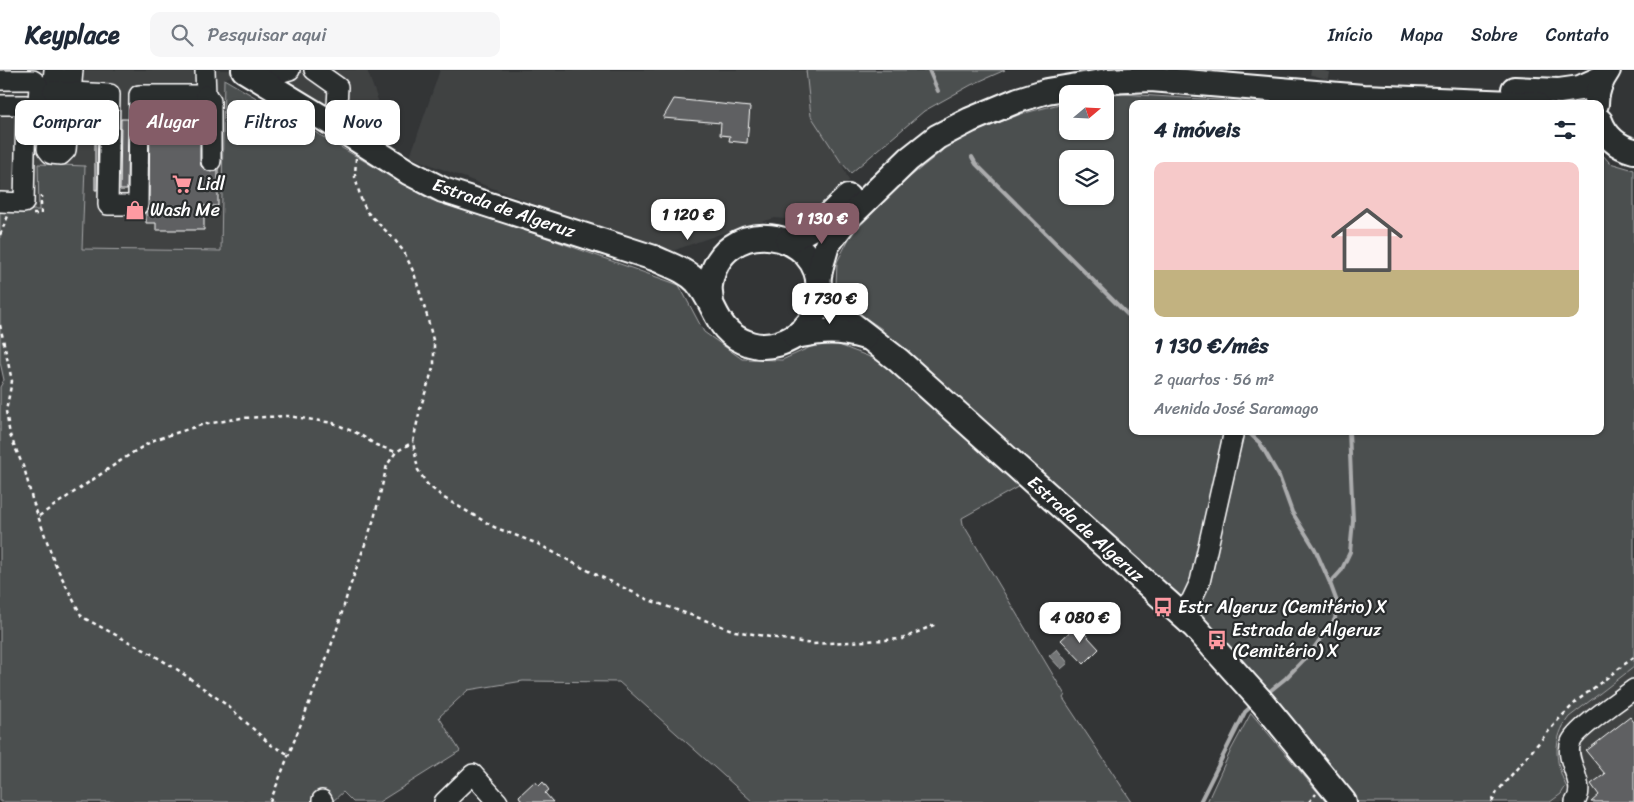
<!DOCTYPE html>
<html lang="pt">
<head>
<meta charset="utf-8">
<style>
	:root { --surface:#fff; --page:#f6f6f7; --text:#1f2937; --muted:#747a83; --line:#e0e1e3; --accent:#845c67 }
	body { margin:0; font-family:Sriracha,sans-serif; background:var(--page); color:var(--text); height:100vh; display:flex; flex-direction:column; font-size:19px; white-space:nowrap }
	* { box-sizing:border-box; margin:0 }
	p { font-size:16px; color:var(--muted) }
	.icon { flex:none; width:28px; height:28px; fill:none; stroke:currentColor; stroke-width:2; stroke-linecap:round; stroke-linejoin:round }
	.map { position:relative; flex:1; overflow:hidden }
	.panel { position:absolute; left:1129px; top:30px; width:475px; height:335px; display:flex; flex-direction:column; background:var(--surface); border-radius:10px; box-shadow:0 1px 4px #0004 }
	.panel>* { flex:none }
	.banner { position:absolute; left:15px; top:30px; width:475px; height:45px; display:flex; gap:10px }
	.needle { width:32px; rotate:71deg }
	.controls { position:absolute; left:1059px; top:15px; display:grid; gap:10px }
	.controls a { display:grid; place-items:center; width:55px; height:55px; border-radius:10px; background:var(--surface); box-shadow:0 1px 4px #0004; font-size:25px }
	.price { position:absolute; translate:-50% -42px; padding:0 11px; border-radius:10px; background:#fff; color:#222; font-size:16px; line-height:32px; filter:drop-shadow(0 1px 2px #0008) }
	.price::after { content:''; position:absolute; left:50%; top:30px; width:15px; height:11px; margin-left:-8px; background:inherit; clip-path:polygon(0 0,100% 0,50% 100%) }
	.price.selected { background:var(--accent); color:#fff }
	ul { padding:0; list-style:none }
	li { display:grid; align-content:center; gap:10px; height:265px; padding:0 25px }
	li+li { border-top:1px solid var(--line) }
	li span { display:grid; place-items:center; height:155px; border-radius:10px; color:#555 }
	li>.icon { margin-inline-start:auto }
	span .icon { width:90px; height:90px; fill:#fffc; stroke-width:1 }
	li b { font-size:21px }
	h2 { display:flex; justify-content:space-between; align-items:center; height:60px; padding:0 25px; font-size:21px }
	.chip { padding:0 18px; border-radius:10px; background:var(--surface); box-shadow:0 1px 4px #0004; font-size:18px; line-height:45px }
	.chip.selected { background:var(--accent); color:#fff }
	header { display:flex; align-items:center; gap:30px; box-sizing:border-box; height:70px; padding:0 25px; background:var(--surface); border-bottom:1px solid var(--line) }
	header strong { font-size:24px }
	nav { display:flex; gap:28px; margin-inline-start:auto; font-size:18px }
	.search { width:350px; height:45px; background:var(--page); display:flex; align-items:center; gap:12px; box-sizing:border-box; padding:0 18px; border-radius:10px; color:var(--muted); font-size:19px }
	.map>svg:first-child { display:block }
	.built { fill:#404243 }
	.green { fill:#4c4f50; stroke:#a6a7a8; fill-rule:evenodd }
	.water { fill:#737576; stroke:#abacad }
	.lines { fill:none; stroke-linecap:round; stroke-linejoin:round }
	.stream { stroke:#abacad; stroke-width:4 }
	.building { fill:#5f6162; stroke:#fff }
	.minor-tunnel { stroke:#47494a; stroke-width:19; stroke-dasharray:19 9; stroke-linecap:butt }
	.minor-casing { stroke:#fff; stroke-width:22 }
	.major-casing { stroke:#fff; stroke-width:28 }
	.path { stroke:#fff; stroke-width:2.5; stroke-dasharray:4 4; stroke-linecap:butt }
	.minor { stroke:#2a2d2e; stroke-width:19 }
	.major { stroke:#2a2d2e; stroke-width:24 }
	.labels { text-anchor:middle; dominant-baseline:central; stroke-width:4.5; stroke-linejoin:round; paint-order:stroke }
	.poi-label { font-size:18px; fill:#fff; stroke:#2a2d2e; text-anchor:start }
	.street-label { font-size:18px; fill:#fff; stroke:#2a2d2e }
</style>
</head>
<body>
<header>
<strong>Keyplace</strong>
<div class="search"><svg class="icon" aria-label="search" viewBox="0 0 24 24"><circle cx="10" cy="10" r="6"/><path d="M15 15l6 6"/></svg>Pesquisar aqui</div>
<nav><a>Início</a><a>Mapa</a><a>Sobre</a><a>Contato</a></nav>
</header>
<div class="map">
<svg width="1634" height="732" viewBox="0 0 1634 732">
	<rect width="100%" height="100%" fill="#333536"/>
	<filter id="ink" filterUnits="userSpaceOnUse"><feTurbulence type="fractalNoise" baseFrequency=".02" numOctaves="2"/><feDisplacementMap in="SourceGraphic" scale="10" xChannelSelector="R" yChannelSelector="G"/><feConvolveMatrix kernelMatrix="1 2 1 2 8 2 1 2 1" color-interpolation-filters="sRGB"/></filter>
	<g filter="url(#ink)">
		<g class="built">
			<path d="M0 0H246L224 9 221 181 82 179 85 96 39 140H0Z"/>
			<path d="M259 0H367L396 80Z"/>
			<path d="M440 0H806L811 46 841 92 849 111 805 151 775 148 720 164 672 181 632 171 410 87Z"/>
			<path d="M1634 597V732H1550L1561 724 1566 716 1557 695 1558 675 1561 658 1569 647Z"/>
		</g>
		<g class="green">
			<path d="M806 0H1005L971 15 924 41 851 103 841 92 811 46Z"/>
			<path d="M224 9 431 130 522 159 679 215 704 262 742 289 782 290 826 270 883 292 1023 414 962 448 963 454 1065 625 1063 628 1132 732H753L619 612 523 611 468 620 439 647 460 681 379 732H353L343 722 332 732H0V317L4 310 0 292V140H39L38 94 85 96 82 179 221 181Z"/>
			<path d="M1123 24 1280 34H1132V361H1600V82L1610 93 1634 100V597L1569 647C1552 669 1555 692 1566 716L1561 724 1550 732H1355L1268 628 892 279 882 259 848 236 836 215 837 192 852 163 895 119 942 81 970 64 1021 44 1067 32 1068 61H1105V26ZM1068 89H1105V126H1068Z"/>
			<path d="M1251 643 1326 732H1207L1231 680Z"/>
		</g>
		<path class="water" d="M1057 579 1068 593 1061 599 1049 586Z"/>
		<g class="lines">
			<g class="stream">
				<path d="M929 0 938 21"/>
				<path d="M972 87 976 94 1132 249"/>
				<path d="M1247 361 1260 373 1279 406 1292 442 1315 479 1330 513 1337 532 1335 549 1311 582 1286 608 1265 625"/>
				<path d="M1330 513 1341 501 1350 482 1353 451 1349 361"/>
				<path d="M1200 732 1245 642 1254 634"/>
			</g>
		</g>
		<g class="building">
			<path d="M674 29 750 37 747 73 729 71 730 66 720 65 721 53 663 48Z"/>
			<path d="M150 38H200V91L201 96 205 100 211 102 218 99V136H204V160H156V153H146V142L149 135Z"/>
			<path d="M95 49H98L97 120H95Z"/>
			<path d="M121 49H128L127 120H120Z"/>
			<path d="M1077 555 1099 579 1084 594 1061 570Z"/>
			<path d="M1630 647 1634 652V732H1591L1599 725 1591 714 1605 704 1586 681Z"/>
			<path d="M535 711 539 716 543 712 549 720 545 723 553 732H522L519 726Z"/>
		</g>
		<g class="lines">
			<path class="minor-tunnel" d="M1312 34 1321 0"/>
			<defs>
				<g id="minor">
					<path d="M54 0 47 79 51 84 61 85 66 80 73 0"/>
					<path d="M314 0 338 17 336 56"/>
					<path d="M259 9 290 0"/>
					<path d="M0 10H33L37 13 39 17 37 46 29 52"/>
					<path d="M53 21 110 24 108 135H138L139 25H206L205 0"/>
					<path d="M206 25 211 31V91"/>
					<path d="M0 35H26L24 133 0 132"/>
					<path d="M1180 543 1191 531 1200 512 1234 361"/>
					<path d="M322 730 323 732"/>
					<path d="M444 732 473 704 498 732"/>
					<path d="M1575 732C1588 714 1563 691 1571 672 1576 659 1621 629 1634 619"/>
				</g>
				<g id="major">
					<path d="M244 0 336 56 408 102 443 120 654 188C669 195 686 200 697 212 718 236 714 262 750 274 769 280 789 272 803 260 812 251 817 238 819 226 825 156 720 143 710 215 709 221 711 228 711 234"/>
					<path d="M1514 19 1559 21 1580 18 1602 8"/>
					<path d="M1596 34C1596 21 1601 10 1608 0"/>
					<path d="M1600 51C1606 67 1618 77 1634 81"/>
					<path d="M788 171 821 153 848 127"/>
					<path d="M818 210 822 192 827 175 845 151 909 89 937 67 970 50 1018 30 1047 21 1107 11 1151 9 1363 27 1536 34"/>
					<path d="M819 220 827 233 836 242 898 290 1194 556 1263 633 1344 732"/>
					<path d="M795 266C823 261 837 259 865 267"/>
				</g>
			</defs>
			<use href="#minor" class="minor-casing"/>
			<use href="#major" class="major-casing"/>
			<g class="path">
				<path d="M356 88 355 107 361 129 367 142 394 169 404 182 414 203 427 246 434 274V295L420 339 413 372 418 400 427 414 444 428 494 457 538 474 579 496 649 530 735 561 812 574 902 569 936 554"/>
				<path d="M33 144H41V126"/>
				<path d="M0 165 8 146"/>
				<path d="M0 255 12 311 6 341 10 365 25 401 32 429 55 494 82 547 150 583 178 600 228 636 271 675 288 684"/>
				<path d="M39 446 132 383 154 370 201 355 241 348 288 346 333 353 359 364 376 375 396 382"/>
				<path d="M270 732 323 598 338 556 348 522 374 449 387 395 396 382 413 372"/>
				<path d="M1309 732 1316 724"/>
				<path d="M1492 732 1497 722 1559 649 1578 630 1634 587"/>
			</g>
			<use href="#minor" class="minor"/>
			<use href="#major" class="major"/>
		</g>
	</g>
	<defs>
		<symbol id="supermarket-bare" viewBox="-9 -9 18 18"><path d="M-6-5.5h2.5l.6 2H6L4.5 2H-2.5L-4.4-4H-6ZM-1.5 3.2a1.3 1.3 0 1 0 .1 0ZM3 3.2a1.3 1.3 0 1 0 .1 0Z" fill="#ff9aa2" stroke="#2a2d2e" stroke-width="2.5" paint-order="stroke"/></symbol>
		<symbol id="shop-bare" viewBox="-9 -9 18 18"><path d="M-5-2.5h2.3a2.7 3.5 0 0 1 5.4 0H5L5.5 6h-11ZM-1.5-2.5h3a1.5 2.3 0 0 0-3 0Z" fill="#ff9aa2" stroke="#2a2d2e" stroke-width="2.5" paint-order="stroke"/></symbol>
		<symbol id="bus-bare" viewBox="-9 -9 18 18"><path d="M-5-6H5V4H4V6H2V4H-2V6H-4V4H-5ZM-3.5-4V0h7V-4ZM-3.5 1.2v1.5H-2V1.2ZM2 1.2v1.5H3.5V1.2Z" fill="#ff9aa2" stroke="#2a2d2e" stroke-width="2.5" paint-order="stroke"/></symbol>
	</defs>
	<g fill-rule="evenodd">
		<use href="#supermarket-bare" x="168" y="100" width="28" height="28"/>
		<use href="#shop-bare" x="121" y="126" width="28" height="28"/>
		<use href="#bus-bare" x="1149" y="523" width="28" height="28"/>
		<use href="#bus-bare" x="1203" y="556" width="28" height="28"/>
	</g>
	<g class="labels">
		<g class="poi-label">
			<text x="197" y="114">Lidl</text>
			<text x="150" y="140">Wash Me</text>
			<text x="1178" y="537">Estr Algeruz (Cemitério) X</text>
			<text x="1232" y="560">Estrada de Algeruz<tspan x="1232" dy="21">(Cemitério) X</tspan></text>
		</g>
		<g class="street-label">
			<text transform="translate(504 138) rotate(19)">Estrada de Algeruz</text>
			<text transform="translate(1086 459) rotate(42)">Estrada de Algeruz</text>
		</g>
	</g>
</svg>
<div class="controls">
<a><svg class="needle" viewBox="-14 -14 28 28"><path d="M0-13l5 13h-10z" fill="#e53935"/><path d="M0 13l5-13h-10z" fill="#747a83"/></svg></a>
<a><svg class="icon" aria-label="layers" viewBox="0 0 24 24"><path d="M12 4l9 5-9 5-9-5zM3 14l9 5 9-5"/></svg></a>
</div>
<b class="price" style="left:688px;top:171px">1 120 €</b>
<b class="price selected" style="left:822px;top:175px">1 130 €</b>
<b class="price" style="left:830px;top:255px">1 730 €</b>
<b class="price" style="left:1080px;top:574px">4 080 €</b>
<div class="banner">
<a class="chip">Comprar</a>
<a class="chip selected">Alugar</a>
<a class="chip">Filtros</a>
<a class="chip">Novo</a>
</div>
<section class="panel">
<h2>4 imóveis<svg class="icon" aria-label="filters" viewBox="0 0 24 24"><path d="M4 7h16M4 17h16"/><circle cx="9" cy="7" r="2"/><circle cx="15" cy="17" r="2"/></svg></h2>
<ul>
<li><span style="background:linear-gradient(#f6c9c9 70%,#c2b280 0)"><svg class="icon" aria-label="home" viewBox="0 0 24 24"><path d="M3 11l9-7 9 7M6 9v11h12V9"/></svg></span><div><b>1 130 €/mês</b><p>2 quartos · 56 m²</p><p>Avenida José Saramago</p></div></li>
</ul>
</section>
</div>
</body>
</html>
